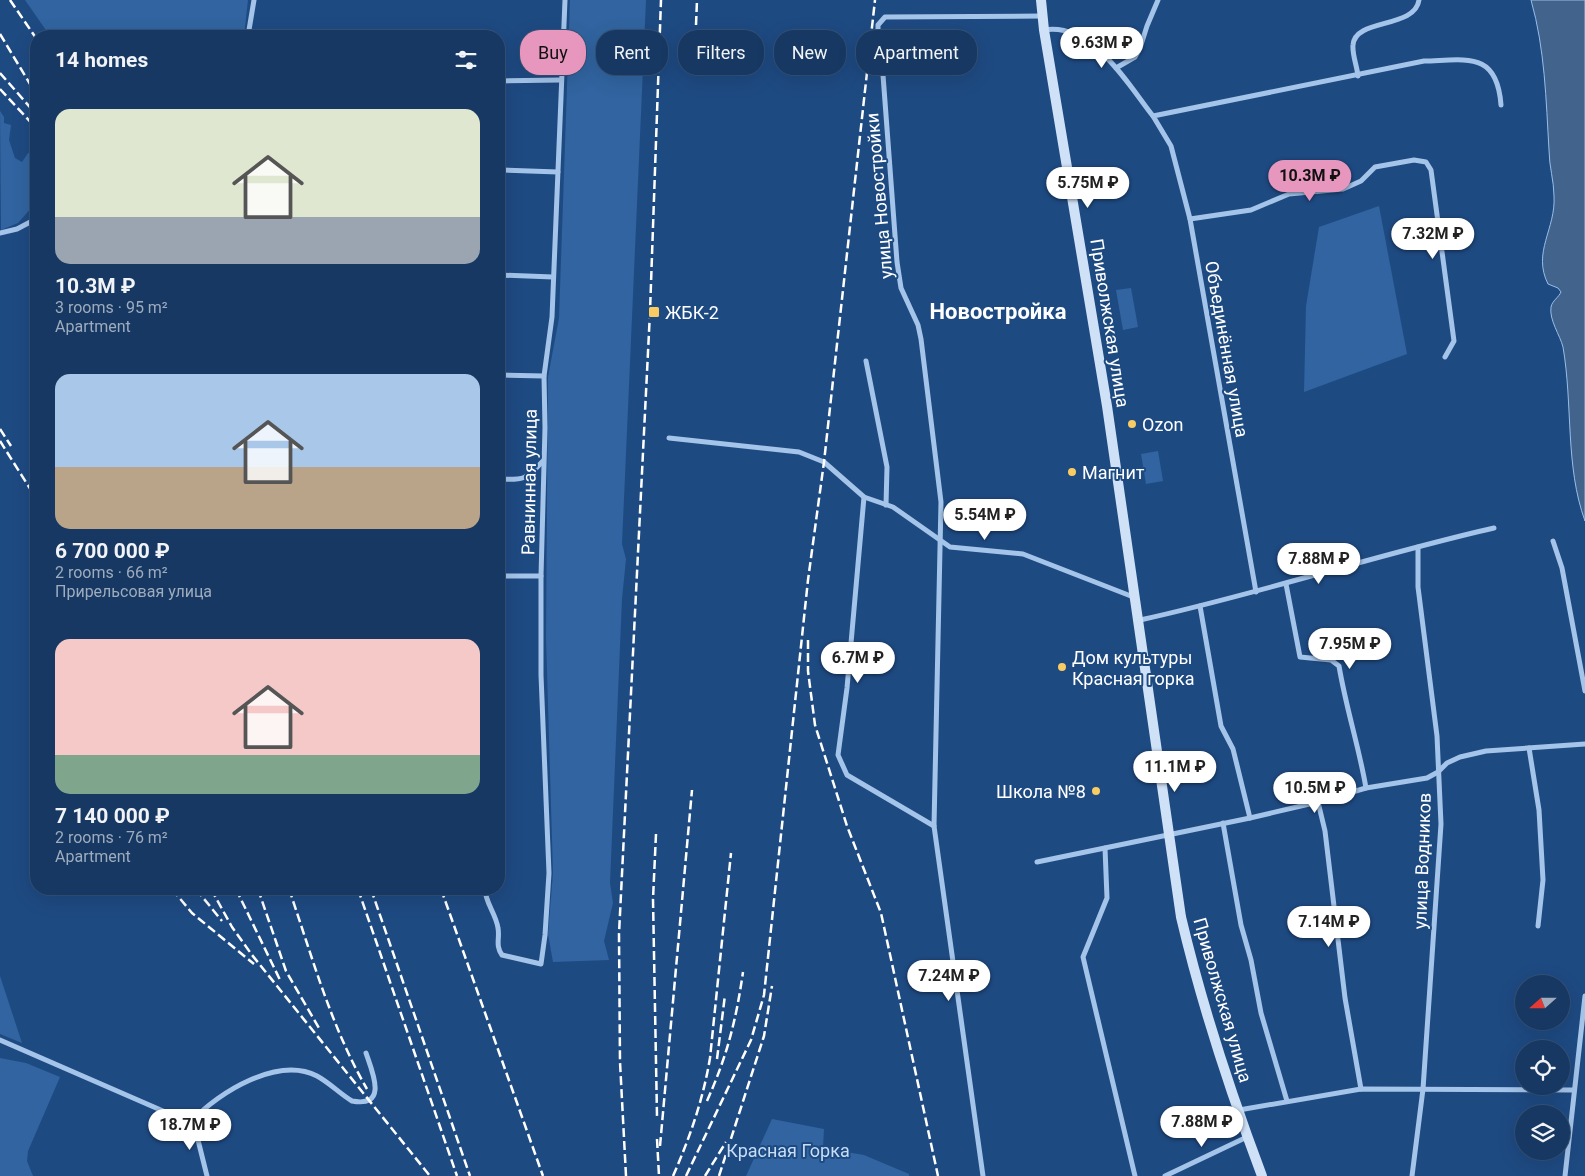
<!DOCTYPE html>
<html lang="en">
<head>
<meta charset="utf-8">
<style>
	:root { --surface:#163862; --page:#1f3f68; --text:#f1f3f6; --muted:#9eacbe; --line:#355277; --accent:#e797bd }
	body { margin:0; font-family:Roboto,sans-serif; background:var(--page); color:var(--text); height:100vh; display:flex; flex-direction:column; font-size:19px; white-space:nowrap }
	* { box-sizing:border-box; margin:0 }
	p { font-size:16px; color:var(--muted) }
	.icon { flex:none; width:28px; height:28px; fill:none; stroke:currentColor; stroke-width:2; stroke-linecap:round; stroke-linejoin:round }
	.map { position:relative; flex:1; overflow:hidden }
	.panel { position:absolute; left:30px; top:30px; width:475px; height:865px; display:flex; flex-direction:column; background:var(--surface); border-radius:20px; box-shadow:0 5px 20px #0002,0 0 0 1px var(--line) }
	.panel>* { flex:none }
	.guide { position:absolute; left:520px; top:30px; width:475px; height:45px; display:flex; gap:10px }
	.needle { width:32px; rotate:249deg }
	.controls { position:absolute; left:1515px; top:975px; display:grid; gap:10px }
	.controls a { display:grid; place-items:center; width:55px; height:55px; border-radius:50%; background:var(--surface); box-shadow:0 5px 20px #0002,0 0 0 1px var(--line); font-size:25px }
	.price { position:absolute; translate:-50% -42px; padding:0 11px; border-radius:18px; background:#fff; color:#222; font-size:16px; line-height:32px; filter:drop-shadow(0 1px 2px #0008) }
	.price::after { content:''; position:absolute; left:50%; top:30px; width:15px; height:11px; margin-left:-8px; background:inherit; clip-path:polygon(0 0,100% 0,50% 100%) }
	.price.on { background:var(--accent); color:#111 }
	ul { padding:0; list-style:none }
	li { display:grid; align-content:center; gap:10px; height:265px; padding:0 25px }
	li span { display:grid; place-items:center; height:155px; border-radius:15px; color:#555 }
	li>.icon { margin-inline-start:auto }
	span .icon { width:90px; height:90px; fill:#fffc; stroke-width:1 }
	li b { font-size:21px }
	h2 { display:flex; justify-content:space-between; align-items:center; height:60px; padding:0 25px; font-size:21px }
	.chip { padding:0 18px; border-radius:20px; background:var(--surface); box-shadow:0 5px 20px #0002,0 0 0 1px var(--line); font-size:18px; line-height:45px }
	.chip.on { background:var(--accent); color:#111 }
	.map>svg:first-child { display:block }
	.green { fill:#3164a0 }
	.water { fill:#42638c; stroke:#97bfeb }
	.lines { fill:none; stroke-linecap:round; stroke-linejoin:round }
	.street { stroke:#a4c4e9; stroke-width:5 }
	.secondary { stroke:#cfe1f7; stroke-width:10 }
	.rail { stroke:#fff; stroke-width:2.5; stroke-dasharray:9 4; stroke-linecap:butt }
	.poi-dot { fill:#f8cc63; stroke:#1e4a82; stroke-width:2 }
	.labels { text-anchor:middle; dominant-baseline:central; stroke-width:4; stroke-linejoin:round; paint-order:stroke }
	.street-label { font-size:18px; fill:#fff; stroke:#1e4a82 }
	.poi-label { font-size:18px; fill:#fff; stroke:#1e4a82; text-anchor:start }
	.park-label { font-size:18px; fill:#c8def7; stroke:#1e4a82 }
	.district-label { font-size:22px; font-weight:bold; fill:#fff; stroke:#1e4a82 }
</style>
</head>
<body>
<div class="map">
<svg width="1585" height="1176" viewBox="0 0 1585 1176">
	<rect width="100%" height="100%" fill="#1e4a82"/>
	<g class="green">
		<path d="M25 0H248L244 36H50Z"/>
		<path d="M570 0H646L622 544 626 559 622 599 610 883 613 903 604 941 609 960 553 962 548 934 553 873 546 637 548 377 559 318Z"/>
		<path d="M0 111 4 117V123L11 125 9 140 15 158 22 162 28 153 33 154 36 168 30 170 33 206 18 223 1 230Z"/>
		<path d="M1379 206 1407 354 1304 392 1306 306 1319 227Z"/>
		<path d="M1131 288 1138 327 1123 330 1116 290Z"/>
		<path d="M1158 451 1163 481 1146 484 1141 454Z"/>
		<path d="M0 976 22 1043 0 1034Z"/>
		<path d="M0 1058 26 1063 60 1077 28 1151 27 1161 33 1176H0Z"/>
		<path d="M772 1119 824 1129 823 1148 864 1155 909 1174V1176H746Z"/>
	</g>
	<path class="water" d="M1531 0H1585V521C1565 466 1573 405 1563 347 1560 335 1549 320 1551 307 1552 301 1559 297 1561 292L1558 288 1548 284C1532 252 1556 229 1554 196 1554 181 1549 166 1549 150 1546 100 1545 49 1531 0Z"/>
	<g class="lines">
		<g class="street">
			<path d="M1044 30C1092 22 1127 83 1153 116"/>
			<path d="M248 36 254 0"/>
			<path d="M1116 68 1135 57 1140 48 1147 26 1158 0"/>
			<path d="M1358 76C1357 66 1352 54 1353 45 1355 18 1415 29 1419 0"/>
			<path d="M499 81 560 80"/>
			<path d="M499 170 558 172"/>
			<path d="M1190 219 1251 210 1289 194 1343 189 1361 181 1375 167 1414 160 1426 162 1431 170 1454 341 1445 357"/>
			<path d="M0 233 17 229 36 219"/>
			<path d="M499 275 553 277"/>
			<path d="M866 361 887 467 886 505"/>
			<path d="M499 375 544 376"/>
			<path d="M669 438 799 452 824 462 864 497 893 507 950 547 1023 554 1136 598"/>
			<path d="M499 479C525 480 525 480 543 461"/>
			<path d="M864 497 847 688 838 755 847 775 934 826"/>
			<path d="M1553 541 1562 568 1585 691"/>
			<path d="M499 576H541"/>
			<path d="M1286 584 1300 657 1331 660 1339 666C1346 708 1359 747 1366 788"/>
			<path d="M1256 592 1190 219 1171 146 1153 116 1424 61C1467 60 1497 51 1501 105"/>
			<path d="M1200 606 1221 726 1233 749 1250 818"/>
			<path d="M1140 620C1259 594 1375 555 1494 528"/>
			<path d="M1529 748 1539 810 1543 880 1538 926"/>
			<path d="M1318 802 1325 831 1345 998 1361 1089"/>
			<path d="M1223 823 1241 925 1251 960 1261 1013 1287 1101"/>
			<path d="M1105 848 1107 898 1083 957 1135 1176"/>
			<path d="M1037 862 1250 818 1318 802 1366 788 1427 778 1438 772 1447 763 1460 757 1486 751 1585 744"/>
			<path d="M485 889C485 902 496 914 498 928 500 938 495 945 502 955L541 964 545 935 549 873 541 675V576L545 428 544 376 552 317 565 0"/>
			<path d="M0 1040 186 1121 193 1120"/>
			<path d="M1239 1110 1361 1089 1573 1090"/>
			<path d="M193 1120C219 1092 278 1056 317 1076 330 1083 340 1094 352 1101 389 1108 372 1071 366 1053"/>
			<path d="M193 1120 207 1176"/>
			<path d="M983 1176 934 826 941 502 921 339 918 325 901 288 897 262 883 75 878 53V25L885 17 1042 16"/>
			<path d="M1165 1176 1247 1137"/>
			<path d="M1412 1176 1423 1089 1441 824 1437 736 1418 587V547"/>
			<path d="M1565 1176 1585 996"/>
		</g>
		<path class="secondary" d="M1041 0 1044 30 1107 406 1181 917C1202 1006 1230 1091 1262 1176"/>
		<g class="rail">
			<path d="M10 0 36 38"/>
			<path d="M696 25 697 0"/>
			<path d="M0 34 36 94"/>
			<path d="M0 73 36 114"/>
			<path d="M0 89 36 128"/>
			<path d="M0 429 11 446"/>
			<path d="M0 441 36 498"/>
			<path d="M808 640V671L815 725 847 826 881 913 938 1176"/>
			<path d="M656 834 653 899 657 1116"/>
			<path d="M172 889 192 913 254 964"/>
			<path d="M196 889 222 921"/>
			<path d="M211 889 232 927 252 955 430 1176"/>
			<path d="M236 889 281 982"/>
			<path d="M258 889 286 971 319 1028"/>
			<path d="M289 889C312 956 331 1027 367 1089"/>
			<path d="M358 889 457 1176"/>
			<path d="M371 889 470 1176"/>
			<path d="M441 889 543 1176"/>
			<path d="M717 1059 725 995"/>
			<path d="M707 1101C727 1056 736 1021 743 972"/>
			<path d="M657 1139 659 1176"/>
			<path d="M660 1146 692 790"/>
			<path d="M626 1176 620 1062 619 934 650 312 661 0"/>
			<path d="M673 1176C690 1137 703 1100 710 1058L731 853"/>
			<path d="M686 1176 751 1040 764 995 808 580 824 462 875 0"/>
			<path d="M705 1176 726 1142"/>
			<path d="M719 1176 764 1036 772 986"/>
		</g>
	</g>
	<g class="poi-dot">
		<rect x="648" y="306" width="12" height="12" rx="2.5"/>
		<circle cx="1132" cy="424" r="5"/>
		<circle cx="1072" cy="472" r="5"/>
		<circle cx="1062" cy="667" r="5"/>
		<circle cx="1096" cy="791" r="5"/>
	</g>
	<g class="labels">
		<g class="street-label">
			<text transform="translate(879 196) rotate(-95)">улица Новостройки</text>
			<text transform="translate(1110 323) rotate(81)">Приволжская улица</text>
			<text transform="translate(1227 349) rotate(80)">Объединённая улица</text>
			<text transform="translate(529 482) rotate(-89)">Равнинная улица</text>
			<text transform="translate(1422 861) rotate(-88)">улица Водников</text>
			<text transform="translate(1223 1000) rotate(74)">Приволжская улица</text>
		</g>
		<g class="poi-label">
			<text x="665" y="312">ЖБК-2</text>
			<text x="1142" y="424">Ozon</text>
			<text x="1082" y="472">Магнит</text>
			<text x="1072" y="657">Дом культуры<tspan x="1072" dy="21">Красная горка</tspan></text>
			<text x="1086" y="791" text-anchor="end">Школа №8</text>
		</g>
		<g class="park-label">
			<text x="788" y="1150">Красная Горка</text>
		</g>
		<g class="district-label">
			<text x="998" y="311">Новостройка</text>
		</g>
	</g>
</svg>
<div class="controls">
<a><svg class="needle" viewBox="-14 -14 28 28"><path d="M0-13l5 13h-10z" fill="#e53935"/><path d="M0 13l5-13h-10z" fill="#9eacbe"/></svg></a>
<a><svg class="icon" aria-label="locate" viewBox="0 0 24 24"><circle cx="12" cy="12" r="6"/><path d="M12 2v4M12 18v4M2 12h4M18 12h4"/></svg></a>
<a><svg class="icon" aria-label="layers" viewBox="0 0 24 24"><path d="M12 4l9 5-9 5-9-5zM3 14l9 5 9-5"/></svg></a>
</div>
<b class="price" style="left:1102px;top:69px">9.63M ₽</b>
<b class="price on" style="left:1310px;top:202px">10.3M ₽</b>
<b class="price" style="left:1088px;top:209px">5.75M ₽</b>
<b class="price" style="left:1433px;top:260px">7.32M ₽</b>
<b class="price" style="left:985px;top:541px">5.54M ₽</b>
<b class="price" style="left:1319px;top:585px">7.88M ₽</b>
<b class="price" style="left:1350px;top:670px">7.95M ₽</b>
<b class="price" style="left:858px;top:684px">6.7M ₽</b>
<b class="price" style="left:1175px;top:793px">11.1M ₽</b>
<b class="price" style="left:1315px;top:814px">10.5M ₽</b>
<b class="price" style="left:1329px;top:948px">7.14M ₽</b>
<b class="price" style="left:949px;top:1002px">7.24M ₽</b>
<b class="price" style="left:1202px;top:1148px">7.88M ₽</b>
<b class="price" style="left:190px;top:1151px">18.7M ₽</b>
<div class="guide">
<a class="chip on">Buy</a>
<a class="chip">Rent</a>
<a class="chip">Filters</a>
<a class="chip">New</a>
<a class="chip">Apartment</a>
</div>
<section class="panel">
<h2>14 homes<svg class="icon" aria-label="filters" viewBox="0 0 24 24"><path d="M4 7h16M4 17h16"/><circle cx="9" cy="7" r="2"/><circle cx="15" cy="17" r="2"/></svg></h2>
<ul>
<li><span style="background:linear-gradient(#dfe7d0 70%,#9aa5b1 0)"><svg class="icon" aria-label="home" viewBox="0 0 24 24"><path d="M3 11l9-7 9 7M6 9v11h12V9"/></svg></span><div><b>10.3M ₽</b><p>3 rooms · 95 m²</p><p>Apartment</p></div></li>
<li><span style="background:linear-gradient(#a9c7e8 60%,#b9a48a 0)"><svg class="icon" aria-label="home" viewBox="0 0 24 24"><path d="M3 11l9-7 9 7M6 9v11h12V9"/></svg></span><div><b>6 700 000 ₽</b><p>2 rooms · 66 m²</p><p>Прирельсовая улица</p></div></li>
<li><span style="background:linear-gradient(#f6c9c9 75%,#7fa58c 0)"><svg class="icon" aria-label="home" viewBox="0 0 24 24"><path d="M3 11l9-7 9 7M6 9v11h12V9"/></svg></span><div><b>7 140 000 ₽</b><p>2 rooms · 76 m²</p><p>Apartment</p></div></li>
</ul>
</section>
</div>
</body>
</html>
